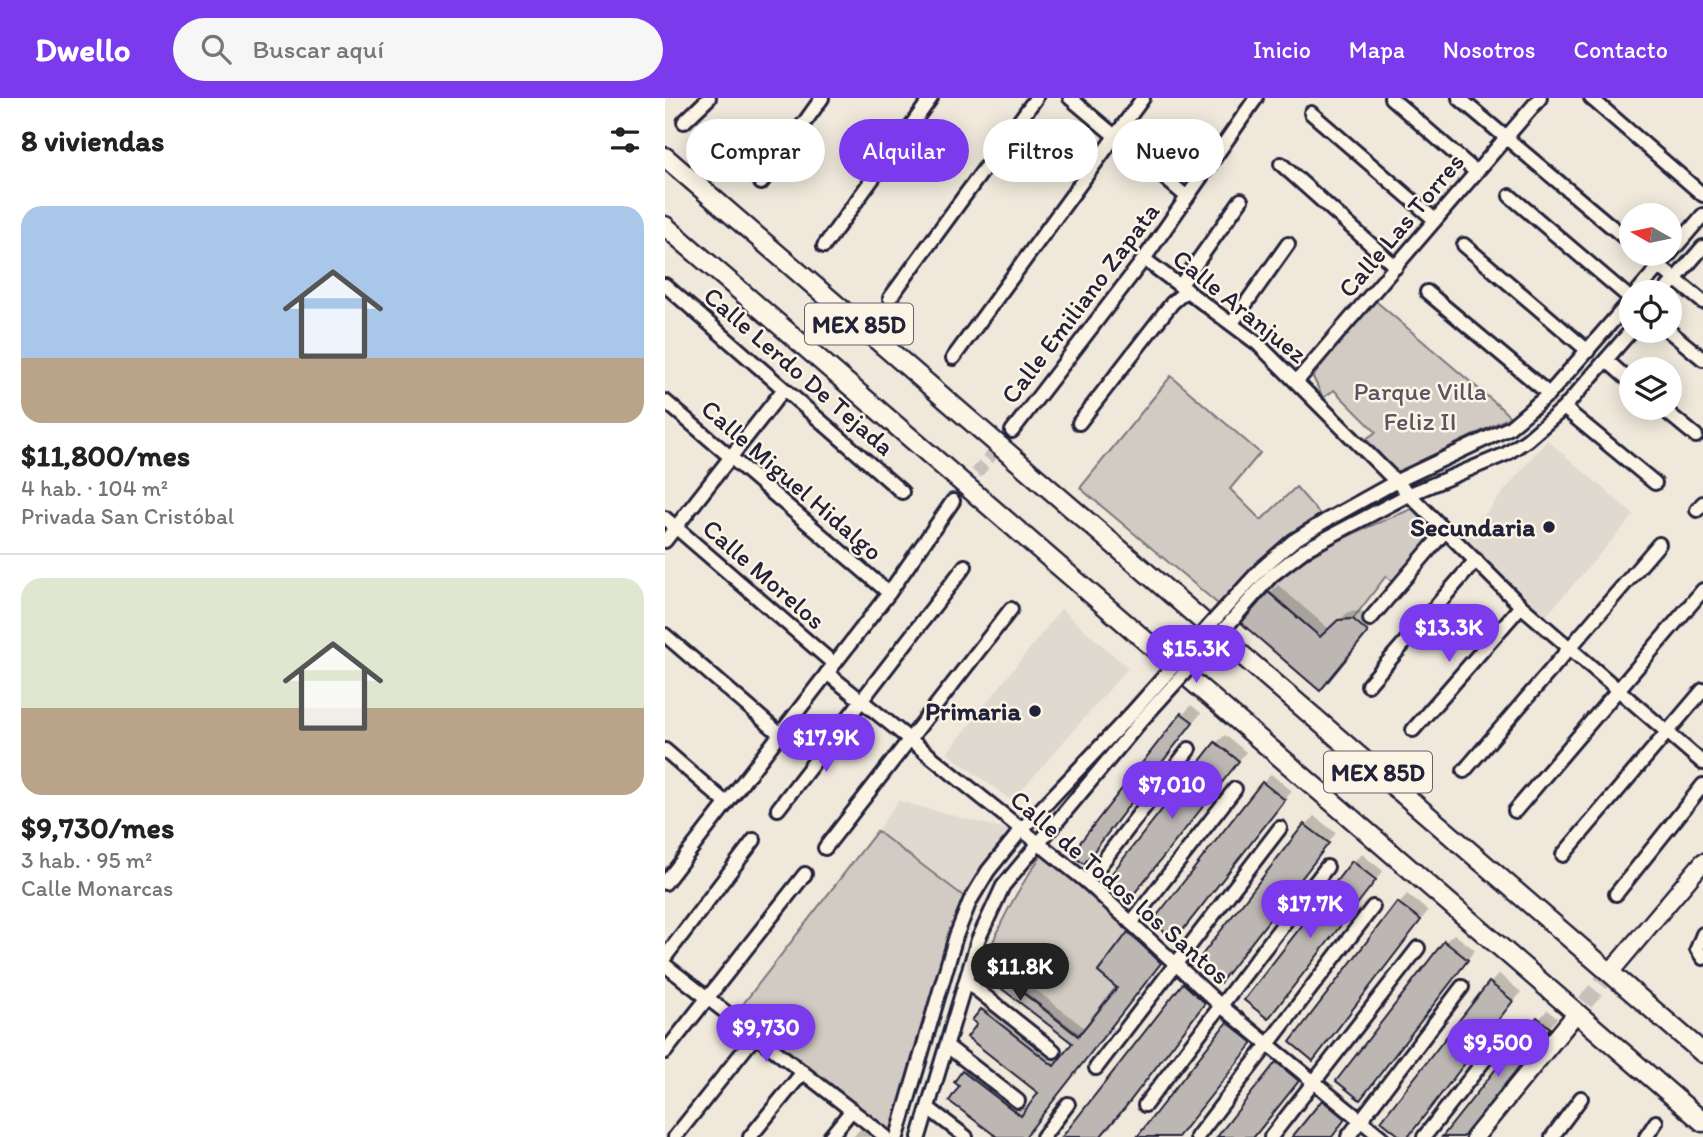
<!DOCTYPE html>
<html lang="es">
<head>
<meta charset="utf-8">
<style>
	:root { --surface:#fff; --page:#f6f6f6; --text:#222; --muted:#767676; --line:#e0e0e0; --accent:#7c3aed }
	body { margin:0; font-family:Itim,sans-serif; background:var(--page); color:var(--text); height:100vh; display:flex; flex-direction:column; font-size:26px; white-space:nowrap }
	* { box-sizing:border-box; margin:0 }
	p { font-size:23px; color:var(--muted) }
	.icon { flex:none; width:38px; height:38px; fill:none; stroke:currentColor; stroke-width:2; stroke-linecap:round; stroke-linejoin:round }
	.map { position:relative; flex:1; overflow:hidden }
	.sheet { display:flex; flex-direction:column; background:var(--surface); width:665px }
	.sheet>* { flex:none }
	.guide { position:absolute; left:21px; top:21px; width:665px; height:63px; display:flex; gap:14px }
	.needle { width:46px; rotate:279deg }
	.buttons { position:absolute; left:954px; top:105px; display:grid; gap:14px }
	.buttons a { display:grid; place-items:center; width:63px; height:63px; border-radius:50%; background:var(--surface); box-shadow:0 4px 18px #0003; font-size:35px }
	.price { position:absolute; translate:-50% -60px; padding:0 16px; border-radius:24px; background:var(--accent); color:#fff; font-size:23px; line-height:46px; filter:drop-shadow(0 2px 4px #0008) }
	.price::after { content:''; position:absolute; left:50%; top:42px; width:21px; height:16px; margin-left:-10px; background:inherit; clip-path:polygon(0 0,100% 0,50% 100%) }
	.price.on { background:#222; color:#fff }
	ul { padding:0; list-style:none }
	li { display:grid; align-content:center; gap:14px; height:371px; padding:0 21px }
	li+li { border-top:2px solid var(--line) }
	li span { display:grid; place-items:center; height:217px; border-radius:21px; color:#555 }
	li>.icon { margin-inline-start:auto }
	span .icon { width:126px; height:126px; fill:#fffc; stroke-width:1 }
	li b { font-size:30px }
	h2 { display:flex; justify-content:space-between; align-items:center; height:84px; padding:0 21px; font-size:30px }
	.pill { padding:0 24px; border-radius:32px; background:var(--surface); box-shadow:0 4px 18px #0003; font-size:24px; line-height:63px }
	.pill.on { background:var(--accent); color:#fff }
	header { display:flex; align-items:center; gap:42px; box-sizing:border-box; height:98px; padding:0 35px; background:var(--accent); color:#fff }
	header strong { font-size:33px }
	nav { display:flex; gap:38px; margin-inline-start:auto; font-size:24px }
	.search { width:490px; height:63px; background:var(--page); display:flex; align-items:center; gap:18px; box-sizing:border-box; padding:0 24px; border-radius:38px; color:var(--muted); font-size:26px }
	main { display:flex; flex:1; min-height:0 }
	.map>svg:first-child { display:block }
	.built { fill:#e0d9cf }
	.green { fill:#d1cbc3; stroke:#7a767f; stroke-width:2 }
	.shadow { fill:#0003 }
	.building { fill:#bcb7b3; stroke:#22223b; stroke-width:2 }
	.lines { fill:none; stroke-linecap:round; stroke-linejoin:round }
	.minor-tunnel { stroke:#c6c0bb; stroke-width:12; stroke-dasharray:12 6; stroke-linecap:butt }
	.major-tunnel { stroke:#c6c0bb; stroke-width:16; stroke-dasharray:16 8; stroke-linecap:butt }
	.minor-casing { stroke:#22223b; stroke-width:18 }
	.major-casing { stroke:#22223b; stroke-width:21 }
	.highway-casing { stroke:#22223b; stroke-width:23 }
	.minor { stroke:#fcf5e5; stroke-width:12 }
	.major { stroke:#fcf5e5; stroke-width:16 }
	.highway { stroke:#fcf5e5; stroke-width:18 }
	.minor-bridge-casing { stroke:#22223b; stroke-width:18; stroke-linecap:butt }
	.minor-bridge { stroke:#fcf5e5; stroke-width:12 }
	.poi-dot { fill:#22223b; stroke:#fcf5e5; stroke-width:2.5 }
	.labels { text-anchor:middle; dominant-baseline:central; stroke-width:5; stroke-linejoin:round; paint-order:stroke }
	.shield { fill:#fcf5e5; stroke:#63616e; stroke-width:2 }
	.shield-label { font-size:24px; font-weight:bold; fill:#22223b }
	.street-label { font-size:26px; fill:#22223b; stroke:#fcf5e5 }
	.park-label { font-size:26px; fill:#575564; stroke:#fcf5e5 }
	.poi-label { font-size:26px; font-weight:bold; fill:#22223b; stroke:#fcf5e5; text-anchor:end }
</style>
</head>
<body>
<header>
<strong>Dwello</strong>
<div class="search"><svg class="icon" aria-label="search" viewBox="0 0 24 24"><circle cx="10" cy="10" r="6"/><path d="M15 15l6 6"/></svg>Buscar aquí</div>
<nav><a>Inicio</a><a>Mapa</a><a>Nosotros</a><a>Contacto</a></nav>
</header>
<main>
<section class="sheet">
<h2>8 viviendas<svg class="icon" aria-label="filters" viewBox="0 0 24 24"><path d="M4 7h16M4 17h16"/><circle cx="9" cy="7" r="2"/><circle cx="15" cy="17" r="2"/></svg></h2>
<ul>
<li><span style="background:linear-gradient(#a9c7e8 70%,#b9a48a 0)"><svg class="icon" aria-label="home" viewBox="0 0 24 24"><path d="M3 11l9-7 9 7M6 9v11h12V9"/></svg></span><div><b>$11,800/mes</b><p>4 hab. · 104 m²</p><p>Privada San Cristóbal</p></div></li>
<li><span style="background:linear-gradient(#dfe7d0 60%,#b9a48a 0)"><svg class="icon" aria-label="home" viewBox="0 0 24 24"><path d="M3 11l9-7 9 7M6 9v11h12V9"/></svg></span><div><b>$9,730/mes</b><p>3 hab. · 95 m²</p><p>Calle Monarcas</p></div></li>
</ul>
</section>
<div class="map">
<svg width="1038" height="1039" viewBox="0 0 1038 1039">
	<rect width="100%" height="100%" fill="#efe8db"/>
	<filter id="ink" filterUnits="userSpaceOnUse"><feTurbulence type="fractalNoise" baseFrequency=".0143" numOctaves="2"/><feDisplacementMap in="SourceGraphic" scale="14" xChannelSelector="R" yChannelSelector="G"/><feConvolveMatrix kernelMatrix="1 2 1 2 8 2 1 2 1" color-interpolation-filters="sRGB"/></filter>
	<g filter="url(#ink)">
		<g class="built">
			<path d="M882 342 969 417 880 519 799 441Z"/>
			<path d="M396 511 463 570 347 703 282 655Z"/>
			<path d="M233 703 355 735 305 803 212 733Z"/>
		</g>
		<g class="green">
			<path d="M706 199 836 310 845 319 732 375 701 341 711 334 669 292 658 300 648 279Z"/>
			<path d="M506 278 595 355 565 391 596 422 631 389 660 422 559 511 415 390Z"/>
			<path d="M749 410 779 436 731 487 721 478 688 521 673 522 655 539 603 493C640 452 699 431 749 410Z"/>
			<path d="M212 733 305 803 229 1039 68 919Z"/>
			<path d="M378 755 464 833 433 873 451 889 414 937 320 865C334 824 353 791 378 755Z"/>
		</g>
		<g class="shadow">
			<path d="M613 487 665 532 683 514 697 513 710 524 663 582 605 495Z"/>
			<path d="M526 607 536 615 427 755 409 756Z"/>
			<path d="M560 637 581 654 464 800 551 645Z"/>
			<path d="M606 676 627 693 518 831 598 685Z"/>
			<path d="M649 718 671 735 563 874 548 871 535 861Z"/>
			<path d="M697 756 718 773 603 919 688 764Z"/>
			<path d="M742 796 763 813 648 960 627 944Z"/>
			<path d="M472 828 502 857 360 1039H335L297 988 298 975 306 967 363 1011 376 995 310 921 317 912 325 904 397 962 410 945 326 871 334 863 421 931 454 890 435 873Z"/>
			<path d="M789 836 810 852 703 991 780 844Z"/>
			<path d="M834 876 856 894 749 1032 738 1039 825 885Z"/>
			<path d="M528 878 548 896 436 1039H400Z"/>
			<path d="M882 912 892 920 798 1039H779Z"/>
			<path d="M572 917 595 936 514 1039H475Z"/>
			<path d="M620 957 640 974 590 1039H555Z"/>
			<path d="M666 995 687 1012 666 1039H629Z"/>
			<path d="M203 1022 212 1029 204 1039H188Z"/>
		</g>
		<g class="building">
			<path d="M603 494 655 539 673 522 688 521 703 534 655 593 576 525Z"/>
			<path d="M516 615 528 624 419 766 406 756Z"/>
			<path d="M550 644 574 663 464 802 440 784Z"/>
			<path d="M597 684 620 702 510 842 487 824Z"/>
			<path d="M639 726 664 745 555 885 542 875 545 871 533 862Z"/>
			<path d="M687 763 711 782 603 921 579 902Z"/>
			<path d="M732 804 756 822 648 963 625 944Z"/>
			<path d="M463 834 496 865 360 1039H332L284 1003 294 988 289 984 297 973 356 1018 373 995 302 939 312 926 307 922 316 911 389 968 407 945 319 877 325 869 413 938 452 890 433 874Z"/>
			<path d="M779 843 803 862 695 1002 671 983Z"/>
			<path d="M824 884 848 903 743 1039H736L716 1023Z"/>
			<path d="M518 885 540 905 459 1011 435 1039H397Z"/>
			<path d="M872 919 885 930 798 1039H777Z"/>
			<path d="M562 924 588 945 513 1039H472Z"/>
			<path d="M611 964 634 983 589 1039H552Z"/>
			<path d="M657 1002 680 1021 667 1039H627Z"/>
		</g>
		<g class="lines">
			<path class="minor-tunnel" d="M288 403 347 333"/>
			<path class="major-tunnel" d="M905 923 947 872"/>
			<defs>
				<g id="minor">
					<path d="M405 0 522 99"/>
					<path d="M726 0 811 74"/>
					<path d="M794 0 966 145"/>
					<path d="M926 0 1038 97"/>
					<path d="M646 15 770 122"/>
					<path d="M19 24 44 0"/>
					<path d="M616 66 731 169"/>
					<path d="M96 85 157 0"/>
					<path d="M845 98 966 201"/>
					<path d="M799 147 923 253"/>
					<path d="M159 148 266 0"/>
					<path d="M979 156 1038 204"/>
					<path d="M479 161 593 246 856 508 1038 665"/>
					<path d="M0 187 237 394"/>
					<path d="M515 188 576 102"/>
					<path d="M762 194 884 296"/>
					<path d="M972 194 1038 117"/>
					<path d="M999 194 1038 149"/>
					<path d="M225 200 371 0"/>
					<path d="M567 225 623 146"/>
					<path d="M1004 233 1038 261"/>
					<path d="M288 260 478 0"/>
					<path d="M941 262 966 284"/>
					<path d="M632 283 875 0"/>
					<path d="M0 303 224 495"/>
					<path d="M899 310 990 385"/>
					<path d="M997 310 1031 338"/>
					<path d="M414 325 507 205 522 192"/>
					<path d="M347 333 479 161 591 0"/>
					<path d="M1032 412 1038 405"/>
					<path d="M0 420 169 566"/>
					<path d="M0 443 119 291"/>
					<path d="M552 519 596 471 628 443 660 423 732 383 844 330 884 296 966 202"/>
					<path d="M705 521 781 432"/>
					<path d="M562 528 606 478 641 451 745 396 841 356 862 342 899 310 966 233"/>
					<path d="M0 537 116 637"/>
					<path d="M162 575 422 784 555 907 716 1039"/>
					<path d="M703 587 811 462"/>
					<path d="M748 632 856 508"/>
					<path d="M0 652 61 705"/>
					<path d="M799 673 994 446"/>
					<path d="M113 711 300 468"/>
					<path d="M850 713 1038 492"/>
					<path d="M160 750 346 511"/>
					<path d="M898 757 1038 592"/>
					<path d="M422 784 524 651"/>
					<path d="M0 785 224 495 288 403"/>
					<path d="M951 796 1038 687"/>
					<path d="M466 825 570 691"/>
					<path d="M1038 836 1032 851 1038 860"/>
					<path d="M0 859 89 742"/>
					<path d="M0 867 221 1039"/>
					<path d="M301 883 389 953"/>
					<path d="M282 948 353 1003"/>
					<path d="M0 954 140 776"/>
					<path d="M431 970 615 730"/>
					<path d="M480 1007 662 769"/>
					<path d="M263 1010 301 1039"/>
					<path d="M10 1039 91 937"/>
					<path d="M85 1039 138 974"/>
					<path d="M165 1039 187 1012"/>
					<path d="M232 1039 291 838 305 803 323 773 357 731 466 616"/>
					<path d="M254 1039 313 842 338 788 475 624"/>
					<path d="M378 1039 403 1006"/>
					<path d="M532 1039 708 809"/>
					<path d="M606 1039 753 850"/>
					<path d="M683 1039 797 889"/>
					<path d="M759 1039 840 936"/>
					<path d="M887 1039 916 1000"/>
					<path d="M981 1039 991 1024"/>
				</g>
				<g id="major">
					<path d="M947 872 1038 764"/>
					<path d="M810 1039 905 923"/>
				</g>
				<g id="highway">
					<path d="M0 59 1038 955"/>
					<path d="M0 128 1038 1024"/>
				</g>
			</defs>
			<use href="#minor" class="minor-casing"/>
			<use href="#major" class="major-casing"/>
			<use href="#highway" class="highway-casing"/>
			<use href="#minor" class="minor"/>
			<use href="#major" class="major"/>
			<use href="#highway" class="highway"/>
			<defs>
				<g id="minor-bridge">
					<path d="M466 616 552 519"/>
					<path d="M475 624 562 528"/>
				</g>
			</defs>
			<use href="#minor-bridge" class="minor-bridge-casing"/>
			<use href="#minor-bridge" class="minor-bridge"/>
		</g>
	</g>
	<g class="poi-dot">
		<circle cx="884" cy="429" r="7"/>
		<circle cx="370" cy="613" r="7"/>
	</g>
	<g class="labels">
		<g class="shield">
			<rect x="140" y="205.5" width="108" height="41" rx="5"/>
			<rect x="659" y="653.5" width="108" height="41" rx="5"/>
		</g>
		<g class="shield-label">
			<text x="194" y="226">MEX 85D</text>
			<text x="713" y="674">MEX 85D</text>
		</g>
		<g class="street-label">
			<text transform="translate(736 127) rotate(-50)">Calle Las Torres</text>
			<text transform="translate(415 205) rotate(-53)">Calle Emiliano Zapata</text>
			<text transform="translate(575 208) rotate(39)">Calle Aranjuez</text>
			<text transform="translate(134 273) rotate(41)">Calle Lerdo De Tejada</text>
			<text transform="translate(127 382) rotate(41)">Calle Miguel Hidalgo</text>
			<text transform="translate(99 476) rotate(41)">Calle Morelos</text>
			<text transform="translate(455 789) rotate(41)">Calle de Todos los Santos</text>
		</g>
		<g class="park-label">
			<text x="755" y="293">Parque Villa<tspan x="755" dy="30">Feliz II</tspan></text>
		</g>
		<g class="poi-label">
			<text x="870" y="429">Secundaria</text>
			<text x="356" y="613">Primaria</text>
		</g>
	</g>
</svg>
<div class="buttons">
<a><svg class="needle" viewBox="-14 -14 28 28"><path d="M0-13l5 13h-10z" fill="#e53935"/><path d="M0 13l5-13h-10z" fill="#767676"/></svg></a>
<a><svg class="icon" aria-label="locate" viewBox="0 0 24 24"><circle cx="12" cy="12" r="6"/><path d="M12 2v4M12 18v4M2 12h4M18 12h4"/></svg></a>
<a><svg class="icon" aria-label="layers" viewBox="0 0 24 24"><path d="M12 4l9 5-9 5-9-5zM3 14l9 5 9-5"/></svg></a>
</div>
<b class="price" style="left:784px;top:566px">$13.3K</b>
<b class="price" style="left:531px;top:587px">$15.3K</b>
<b class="price" style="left:161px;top:676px">$17.9K</b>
<b class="price" style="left:507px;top:723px">$7,010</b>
<b class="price" style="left:645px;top:842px">$17.7K</b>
<b class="price on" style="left:355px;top:905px">$11.8K</b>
<b class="price" style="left:101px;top:966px">$9,730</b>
<b class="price" style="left:833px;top:981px">$9,500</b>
<div class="guide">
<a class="pill">Comprar</a>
<a class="pill on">Alquilar</a>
<a class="pill">Filtros</a>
<a class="pill">Nuevo</a>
</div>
</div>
</main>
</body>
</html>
